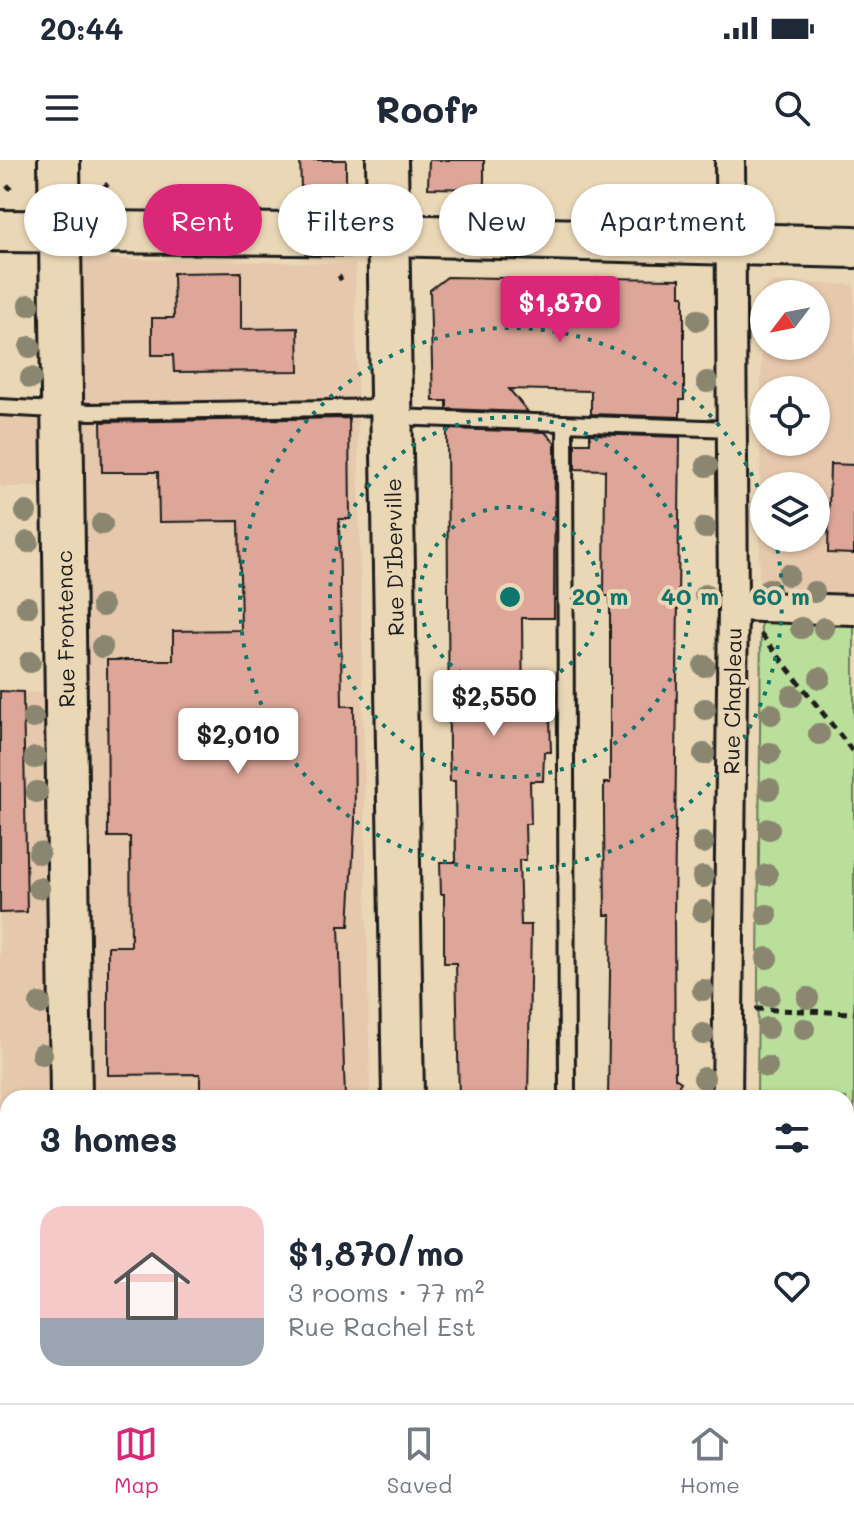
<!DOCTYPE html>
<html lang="en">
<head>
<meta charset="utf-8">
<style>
	:root { --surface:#fff; --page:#f2f2f3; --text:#1f2937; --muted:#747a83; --line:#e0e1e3; --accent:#db2777 }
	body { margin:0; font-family:Mali,sans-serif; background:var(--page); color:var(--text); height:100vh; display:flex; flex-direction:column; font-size:30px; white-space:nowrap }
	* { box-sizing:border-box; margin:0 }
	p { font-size:26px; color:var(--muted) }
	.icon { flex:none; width:44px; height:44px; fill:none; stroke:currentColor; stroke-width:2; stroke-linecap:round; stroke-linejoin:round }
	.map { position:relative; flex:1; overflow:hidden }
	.drawer { position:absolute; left:0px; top:930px; width:854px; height:314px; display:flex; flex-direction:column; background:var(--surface); border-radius:24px 24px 0 0; box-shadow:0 2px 6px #0004 }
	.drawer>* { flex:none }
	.guide { position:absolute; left:24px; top:24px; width:806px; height:72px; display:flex; gap:16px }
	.needle { width:52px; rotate:238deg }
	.controls { position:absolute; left:750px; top:120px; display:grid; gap:16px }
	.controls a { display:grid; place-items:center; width:80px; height:80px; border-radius:50%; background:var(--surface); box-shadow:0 2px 6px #0004; font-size:40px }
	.price { position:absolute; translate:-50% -68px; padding:0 18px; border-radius:8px; background:#fff; color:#222; font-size:26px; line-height:52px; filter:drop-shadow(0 2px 4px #0008) }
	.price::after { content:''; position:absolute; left:50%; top:48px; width:24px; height:18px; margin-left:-12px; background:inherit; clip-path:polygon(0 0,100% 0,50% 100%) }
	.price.on { background:var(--accent); color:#fff }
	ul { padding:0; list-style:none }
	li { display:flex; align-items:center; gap:24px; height:200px; padding:0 40px }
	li+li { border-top:2px solid var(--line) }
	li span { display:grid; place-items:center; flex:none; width:224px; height:160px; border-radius:24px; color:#555 }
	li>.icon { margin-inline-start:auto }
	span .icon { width:96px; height:96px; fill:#fffc; stroke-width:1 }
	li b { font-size:34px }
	h2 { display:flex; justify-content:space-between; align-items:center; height:96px; padding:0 40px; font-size:34px }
	.chip { padding:0 28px; border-radius:36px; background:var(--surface); box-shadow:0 2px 6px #0004; font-size:28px; line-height:72px }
	.chip.on { background:var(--accent); color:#fff }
	.status { display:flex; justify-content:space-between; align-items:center; height:56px; padding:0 40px; background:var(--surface); direction:ltr }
	.status svg { height:22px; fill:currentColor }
	header { display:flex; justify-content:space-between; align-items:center; height:104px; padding:0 40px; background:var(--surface); font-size:36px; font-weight:700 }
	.dock { display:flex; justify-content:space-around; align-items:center; height:112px; border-top:2px solid var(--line); background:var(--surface); font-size:22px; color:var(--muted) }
	.dock a { display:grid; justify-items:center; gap:4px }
	.dock .on { color:var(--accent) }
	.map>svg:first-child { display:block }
	.built { fill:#e6c8ad; fill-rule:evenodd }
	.green { fill:#b9df9a; stroke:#6a7e5b; stroke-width:2 }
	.building { fill:#dea699; stroke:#1c1c1c; stroke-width:2 }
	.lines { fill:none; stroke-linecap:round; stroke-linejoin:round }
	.lane-casing { stroke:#1c1c1c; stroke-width:20 }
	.street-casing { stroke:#1c1c1c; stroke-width:34 }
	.secondary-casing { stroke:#1c1c1c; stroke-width:46 }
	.path { stroke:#1c1c1c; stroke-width:5; stroke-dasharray:8 6; stroke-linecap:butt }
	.lane { stroke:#ead7b5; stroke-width:14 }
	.street { stroke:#ead7b5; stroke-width:28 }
	.secondary { stroke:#ead7b5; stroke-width:40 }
	.tree { fill:#8a866f }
	.ring { fill:none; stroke:#0f766e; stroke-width:4; stroke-dasharray:4 8 }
	.labels { text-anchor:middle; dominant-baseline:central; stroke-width:8; stroke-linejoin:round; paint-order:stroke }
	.street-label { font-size:22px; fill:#1c1c1c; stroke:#ead7b5 }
	.centre { fill:#0f766e; stroke:#ead7b5; stroke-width:4 }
	.ring-label { font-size:24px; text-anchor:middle; font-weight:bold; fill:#0f766e; stroke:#ead7b5; stroke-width:8; stroke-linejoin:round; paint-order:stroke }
</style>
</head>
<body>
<div class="status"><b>20:44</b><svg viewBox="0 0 49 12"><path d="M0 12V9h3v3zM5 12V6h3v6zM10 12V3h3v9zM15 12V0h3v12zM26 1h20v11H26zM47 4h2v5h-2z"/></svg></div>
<header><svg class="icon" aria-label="menu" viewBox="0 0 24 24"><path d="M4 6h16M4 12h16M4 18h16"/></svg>Roofr<svg class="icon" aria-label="search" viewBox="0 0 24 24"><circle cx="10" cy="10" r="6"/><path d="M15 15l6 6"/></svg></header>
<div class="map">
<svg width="854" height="1243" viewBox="0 0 854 1243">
	<rect width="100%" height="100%" fill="#ead7b5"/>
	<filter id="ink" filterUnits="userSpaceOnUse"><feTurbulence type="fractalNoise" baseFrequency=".0125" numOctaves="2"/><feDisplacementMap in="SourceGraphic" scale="16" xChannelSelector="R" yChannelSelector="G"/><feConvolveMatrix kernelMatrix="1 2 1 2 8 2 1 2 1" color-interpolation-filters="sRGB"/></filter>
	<g filter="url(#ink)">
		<g class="built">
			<path d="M78 98 355 104 370 938H8V1236H376V1243H0V532L60 533 58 327H0V242L41 239 83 248Z"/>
			<path d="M771 122 854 125V439L759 437 762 132ZM764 134H816V186H764ZM764 230H816V282H764ZM764 326H816V378H764Z"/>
		</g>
		<path class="green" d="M761 455H854V1243H754V1236H846V938H757Z"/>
		<g class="building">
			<path d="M300 0H346V26L301 27Z"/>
			<path d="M429 0H484V29L428 28Z"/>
			<path d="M241 112V169L298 168 299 211 174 212 173 195H152V158H174L173 113Z"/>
			<path d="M447 117 504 118 505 127 599 129 598 118 680 119V136H684V240H680V257L591 254V231L509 229 528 252 447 249V241H433L430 130Z"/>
			<path d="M349 258 350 359H339L342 546H354L355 662 349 766H339L345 938H200V914L108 915V786H131L130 677H108L107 500H173V471L241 470 239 361 159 362 158 312H102L101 262Z"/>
			<path d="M447 269 545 272 555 283 554 458H522L523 558H550L551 592H544L543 621H530L531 664H525L526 700H519L521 765H531L528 938H459L456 803H444V734H441L440 702H456L455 621H450L449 592Z"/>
			<path d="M590 274 680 277 674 760 675 918 681 922 670 938H608L611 755H605L604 658V623H610V436H604L605 310 575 309V283H590Z"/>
			<path d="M830 304 854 305V394L828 393Z"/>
			<path d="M0 531 23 532 27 752 0 753Z"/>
		</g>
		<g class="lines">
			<defs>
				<g id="lane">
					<path d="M0 247 90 252 391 247"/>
					<path d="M393 257 732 269"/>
					<path d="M565 263 567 938"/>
				</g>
				<g id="street">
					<path d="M733 446 854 450"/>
					<path d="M727 938 733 446 730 0"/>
					<path d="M0 1188 8 1193"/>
					<path d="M99 1236 166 1243"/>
					<path d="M724 1243V1236"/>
				</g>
				<g id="secondary">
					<path d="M59 0 71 938"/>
					<path d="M387 0 403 938"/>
					<path d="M0 71 388 75 854 87"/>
					<path d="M74 1236 75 1243"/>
					<path d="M408 1236V1243"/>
				</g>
			</defs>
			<use href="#lane" class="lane-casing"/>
			<use href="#street" class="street-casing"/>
			<use href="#secondary" class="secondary-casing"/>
			<g class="path">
				<path d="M7 25 11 29"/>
				<path d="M104 27 108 24"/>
				<path d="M338 119 342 117"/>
				<path d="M761 474 854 593"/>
				<path d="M755 849 854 853"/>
				<path d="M846 1123 854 1114"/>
			</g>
			<use href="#lane" class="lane"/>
			<use href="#street" class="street"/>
			<use href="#secondary" class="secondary"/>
		</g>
		<g class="tree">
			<circle cx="29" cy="145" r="11"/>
			<circle cx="698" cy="160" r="11"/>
			<circle cx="30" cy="187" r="11"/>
			<circle cx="31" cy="218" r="11"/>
			<circle cx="707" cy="222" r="11"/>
			<circle cx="707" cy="306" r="11"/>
			<circle cx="26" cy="352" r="11"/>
			<circle cx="102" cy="364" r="11"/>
			<circle cx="705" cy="368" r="11"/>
			<circle cx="28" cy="382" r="11"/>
			<circle cx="788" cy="415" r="11"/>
			<circle cx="769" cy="429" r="11"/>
			<circle cx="814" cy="432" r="11"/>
			<circle cx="705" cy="435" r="11"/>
			<circle cx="102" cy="446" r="11"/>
			<circle cx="27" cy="447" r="11"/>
			<circle cx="801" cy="468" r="11"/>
			<circle cx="824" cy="468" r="11"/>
			<circle cx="102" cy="487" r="11"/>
			<circle cx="30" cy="502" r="11"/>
			<circle cx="704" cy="506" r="11"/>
			<circle cx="820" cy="518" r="11"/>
			<circle cx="792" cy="536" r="11"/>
			<circle cx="705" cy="549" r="11"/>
			<circle cx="771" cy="554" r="11"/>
			<circle cx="33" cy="558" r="11"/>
			<circle cx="819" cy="574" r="11"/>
			<circle cx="770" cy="593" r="11"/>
			<circle cx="704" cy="594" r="11"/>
			<circle cx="35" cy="598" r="11"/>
			<circle cx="769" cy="629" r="11"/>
			<circle cx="37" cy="632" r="11"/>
			<circle cx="769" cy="669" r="11"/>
			<circle cx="703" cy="683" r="11"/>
			<circle cx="39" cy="693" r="11"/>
			<circle cx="767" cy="715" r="11"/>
			<circle cx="703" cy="717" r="11"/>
			<circle cx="39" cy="728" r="11"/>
			<circle cx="703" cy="751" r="11"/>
			<circle cx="767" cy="755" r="11"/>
			<circle cx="767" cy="798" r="11"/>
			<circle cx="703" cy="830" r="11"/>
			<circle cx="769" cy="836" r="11"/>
			<circle cx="808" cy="838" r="11"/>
			<circle cx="40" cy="844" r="11"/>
			<circle cx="768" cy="868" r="11"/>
			<circle cx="804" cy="869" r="11"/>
			<circle cx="703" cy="874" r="11"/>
			<circle cx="42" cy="894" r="11"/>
			<circle cx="767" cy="907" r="11"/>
			<circle cx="704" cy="918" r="11"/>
		</g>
	</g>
	<g class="ring">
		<circle cx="510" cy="437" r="90"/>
		<circle cx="510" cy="437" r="180"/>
		<path d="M775 378A271 271 0 1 1 764 342"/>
	</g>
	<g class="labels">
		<g class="street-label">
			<text transform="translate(394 397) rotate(-91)">Rue D'Iberville</text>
			<text transform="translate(65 469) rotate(-91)">Rue Frontenac</text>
			<text transform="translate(732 541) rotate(-89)">Rue Chapleau</text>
		</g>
	</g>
	<circle cx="510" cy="437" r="12" class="centre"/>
	<g class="ring-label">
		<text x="600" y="445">20 m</text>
		<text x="690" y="445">40 m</text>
		<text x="781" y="445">60 m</text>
	</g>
</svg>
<div class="controls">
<a><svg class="needle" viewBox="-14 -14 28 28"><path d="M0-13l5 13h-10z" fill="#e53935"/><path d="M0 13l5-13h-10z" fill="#747a83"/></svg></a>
<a><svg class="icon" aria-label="locate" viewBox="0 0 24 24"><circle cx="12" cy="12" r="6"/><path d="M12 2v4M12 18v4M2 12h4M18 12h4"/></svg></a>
<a><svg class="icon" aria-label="layers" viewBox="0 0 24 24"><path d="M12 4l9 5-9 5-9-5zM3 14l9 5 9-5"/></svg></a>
</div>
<b class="price on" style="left:560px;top:184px">$1,870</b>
<b class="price" style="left:494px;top:578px">$2,550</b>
<b class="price" style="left:238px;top:616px">$2,010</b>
<div class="guide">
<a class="chip">Buy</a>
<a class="chip on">Rent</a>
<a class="chip">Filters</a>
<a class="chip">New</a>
<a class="chip">Apartment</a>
</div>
<section class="drawer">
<h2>3 homes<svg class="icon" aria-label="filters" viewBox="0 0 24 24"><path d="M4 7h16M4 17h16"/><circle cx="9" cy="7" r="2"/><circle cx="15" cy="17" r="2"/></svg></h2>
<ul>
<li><span style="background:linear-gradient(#f6c9c9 70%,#9aa5b1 0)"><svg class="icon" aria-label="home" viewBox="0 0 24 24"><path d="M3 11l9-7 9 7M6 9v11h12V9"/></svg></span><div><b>$1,870/mo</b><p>3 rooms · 77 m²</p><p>Rue Rachel Est</p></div><svg class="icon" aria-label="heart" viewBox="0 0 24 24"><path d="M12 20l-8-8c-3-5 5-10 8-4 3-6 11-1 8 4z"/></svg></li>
</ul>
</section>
</div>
<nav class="dock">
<a class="on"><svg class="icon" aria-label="map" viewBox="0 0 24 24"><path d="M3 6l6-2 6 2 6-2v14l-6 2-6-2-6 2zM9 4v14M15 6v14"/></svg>Map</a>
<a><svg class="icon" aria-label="saved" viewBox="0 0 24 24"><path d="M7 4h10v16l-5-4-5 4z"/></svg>Saved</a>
<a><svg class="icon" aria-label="home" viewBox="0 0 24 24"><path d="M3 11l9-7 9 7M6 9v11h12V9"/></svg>Home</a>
</nav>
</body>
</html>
